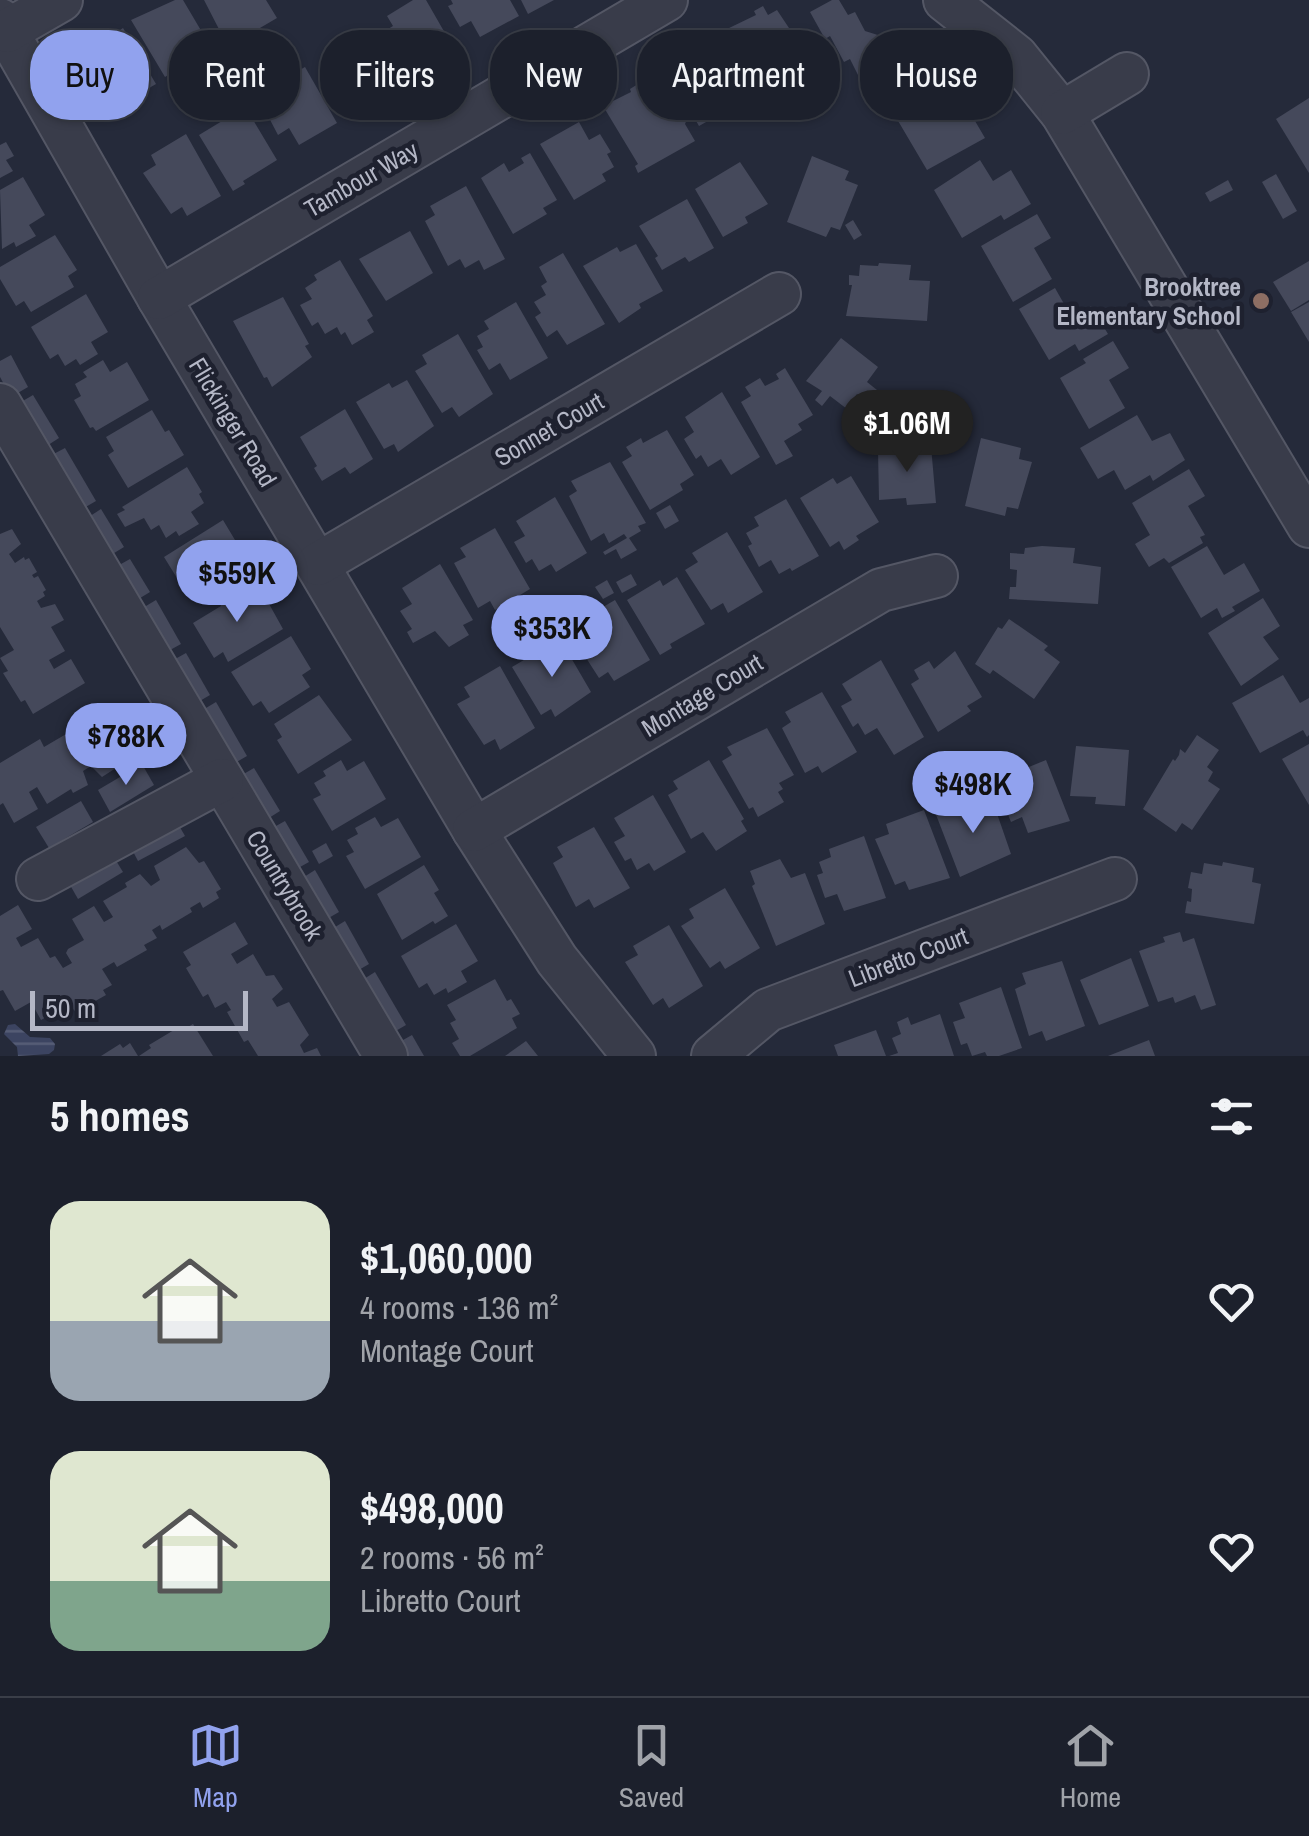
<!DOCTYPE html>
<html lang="en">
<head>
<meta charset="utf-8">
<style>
	:root { --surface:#1c202c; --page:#292d38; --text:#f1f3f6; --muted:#a0a3a9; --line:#3a3e48; --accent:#91a2ee }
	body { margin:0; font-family:"Archivo Narrow",sans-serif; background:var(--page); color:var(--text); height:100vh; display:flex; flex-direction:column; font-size:38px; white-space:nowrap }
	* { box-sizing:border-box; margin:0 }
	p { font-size:32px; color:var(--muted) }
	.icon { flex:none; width:55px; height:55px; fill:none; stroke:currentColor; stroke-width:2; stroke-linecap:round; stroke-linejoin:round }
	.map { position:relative; height:1056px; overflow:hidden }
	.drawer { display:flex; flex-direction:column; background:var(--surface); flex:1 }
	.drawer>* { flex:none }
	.guide { position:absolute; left:30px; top:30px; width:1250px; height:90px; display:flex; gap:20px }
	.scale { position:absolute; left:30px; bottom:25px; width:218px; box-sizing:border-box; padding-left:10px; border:5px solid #b4b7c6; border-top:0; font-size:28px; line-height:35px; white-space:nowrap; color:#b4b7c6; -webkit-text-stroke:8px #1e212f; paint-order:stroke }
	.price { position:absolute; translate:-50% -85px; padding:0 22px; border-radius:35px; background:var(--accent); color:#111; font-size:32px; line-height:65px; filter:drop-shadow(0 2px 5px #0008) }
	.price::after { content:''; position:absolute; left:50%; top:60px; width:30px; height:22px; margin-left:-15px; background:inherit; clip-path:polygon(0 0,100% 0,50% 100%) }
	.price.active { background:#222; color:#fff }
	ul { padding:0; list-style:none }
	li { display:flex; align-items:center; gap:30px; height:250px; padding:0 50px }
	li span { display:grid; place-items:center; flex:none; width:280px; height:200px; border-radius:30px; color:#555 }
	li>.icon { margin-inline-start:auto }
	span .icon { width:120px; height:120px; fill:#fffc; stroke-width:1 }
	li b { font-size:42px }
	h2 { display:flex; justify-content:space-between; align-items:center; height:120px; padding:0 50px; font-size:42px }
	.chip { padding:0 35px; border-radius:40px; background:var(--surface); box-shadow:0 2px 8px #0004,0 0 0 2px var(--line); font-size:35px; line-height:90px }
	.chip.active { background:var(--accent); color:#111 }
	.dock { display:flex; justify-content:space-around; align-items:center; height:140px; border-top:2px solid var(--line); background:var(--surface); font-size:28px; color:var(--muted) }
	.dock a { display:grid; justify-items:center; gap:5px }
	.dock .active { color:var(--accent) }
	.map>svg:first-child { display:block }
	.water { fill:url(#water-rules) }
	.building { fill:#45495b }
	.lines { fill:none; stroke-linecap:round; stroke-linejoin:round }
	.minor-casing { stroke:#545765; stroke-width:46 }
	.minor { stroke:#393c4a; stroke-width:42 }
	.education-dot { fill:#8d6e63; stroke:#1e212f; stroke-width:4 }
	.labels { text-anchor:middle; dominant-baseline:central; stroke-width:9; stroke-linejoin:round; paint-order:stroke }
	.street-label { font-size:25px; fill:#b4b7c6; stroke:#1e212f }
	.poi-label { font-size:25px; font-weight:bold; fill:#b4b7c6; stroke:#1e212f; text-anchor:end }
</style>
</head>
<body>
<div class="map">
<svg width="1309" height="1056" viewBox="0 0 1309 1056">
	<defs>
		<pattern id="water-rules" width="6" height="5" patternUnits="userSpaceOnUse" patternTransform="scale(2.5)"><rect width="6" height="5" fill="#3c4461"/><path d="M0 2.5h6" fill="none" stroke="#565d76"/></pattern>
	</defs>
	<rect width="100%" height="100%" fill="#252a3a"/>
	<path class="water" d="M15 1024 30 1037 50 1038 55 1044 54 1050 49 1054 18 1056 17 1047 4 1034 8 1025Z"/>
	<g class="building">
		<path d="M175 0H183L209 44 194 52 197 57 165 77 131 20Z"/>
		<path d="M204 0H266L277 18 241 39 235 30 223 37Z"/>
		<path d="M413 0H426L457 54 423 76 417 66 407 72 380 34 393 26 387 16Z"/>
		<path d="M451 0H510L519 16 480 37 471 21 460 27 448 6 453 4Z"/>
		<path d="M521 0H554L528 14Z"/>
		<path d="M832 0H839L848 15 855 12 865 31 881 36 893 29 919 76 871 101 850 59 844 62 830 36 825 39 810 12Z"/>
		<path d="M763 6 768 15 777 10 805 52 793 59 799 69 763 90 727 29 756 15 754 11Z"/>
		<path d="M123 28 156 84 125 102 120 95 108 102 102 91 96 95 85 75 96 69 87 53Z"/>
		<path d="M370 42 397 89 374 102 377 106 362 115 357 107 348 112 319 64 353 44 356 50Z"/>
		<path d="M709 52 715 62 725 56 738 78 733 81 740 93 727 100 731 108 699 126 668 72Z"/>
		<path d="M305 67 337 123 299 145 289 128 278 135 267 114 271 111 265 100 277 93 273 85Z"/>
		<path d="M638 84 642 91 653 85 664 103 676 96 688 117 685 124 695 141 638 173 635 166 638 164 603 106 631 92 630 89Z"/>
		<path d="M933 91 950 120 968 109 985 138 927 170 894 114Z"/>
		<path d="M1309 98V173L1276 119Z"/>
		<path d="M249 113 277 160 243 181 245 184 233 191 199 135 232 115 236 121Z"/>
		<path d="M579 122 589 140 600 134 611 152 607 154 614 167 602 174 606 181 574 200 540 144Z"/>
		<path d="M186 134 221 196 187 216 182 207 171 214 143 173 156 165 151 155Z"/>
		<path d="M6 142 14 156 6 160 13 171 0 178V145Z"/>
		<path d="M530 153 557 200 543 208 547 214 513 234 481 178 504 163 509 172 524 163 521 158Z"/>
		<path d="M812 156 849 171 845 180 858 185 840 230 831 227 826 237 787 222Z"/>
		<path d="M980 160 993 181 1011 170 1031 204 1004 220 1001 215 962 238 934 190Z"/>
		<path d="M740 162 768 204 745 217 748 223 723 237 695 189Z"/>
		<path d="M1276 174 1297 211 1283 219 1262 182Z"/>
		<path d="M23 177 45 215 29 225 36 236 16 247 14 242 2 249 0 190Z"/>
		<path d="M1228 180 1233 190 1210 202 1205 193Z"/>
		<path d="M466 186 505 259 484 270 479 260 465 268 460 259 448 266 425 221 435 215 430 206Z"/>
		<path d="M687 199 714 248 689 262 685 257 662 270 655 258 658 256 639 226Z"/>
		<path d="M1037 214 1051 238 1034 248 1052 279 1013 302 981 246Z"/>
		<path d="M853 220 862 235 854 240 845 225Z"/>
		<path d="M410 231 433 273 386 301 359 259Z"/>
		<path d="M55 235 77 270 68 276 74 287 31 312 24 301 16 306 0 279V267Z"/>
		<path d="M636 244 663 291 639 304 641 308 619 323 583 266 617 247 620 252Z"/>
		<path d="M563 253 605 324 567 345 557 330 547 337 535 317 541 313 534 302 546 295 541 286 547 282 539 267Z"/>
		<path d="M340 260 373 316 367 320 374 332 352 345 345 332 341 335 337 327 325 334 318 322 312 326 300 305 312 299 305 288 317 280 314 275Z"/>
		<path d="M1309 261V300L1291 311 1273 282Z"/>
		<path d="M879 263 911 265 909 280 930 281 927 321 846 316 852 285H849V275L859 276 860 265 878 266Z"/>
		<path d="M1055 288 1072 318 1091 306 1108 334 1079 351 1075 344 1049 360 1019 309Z"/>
		<path d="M86 294 108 332 91 342 98 354 80 365 76 359 65 366 58 354 50 359 31 327Z"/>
		<path d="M283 297 309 344 305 346 312 357 272 387 267 377 264 378 233 321Z"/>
		<path d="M516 302 548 358 510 380 500 363 489 370 477 350 483 347 477 336 489 329 484 321Z"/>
		<path d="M1309 302V342L1291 312Z"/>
		<path d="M458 334 493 394 459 417 452 407 442 413 415 371 427 364 422 355Z"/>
		<path d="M841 338 878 367 867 382 877 390 868 402 857 394 847 409 830 396 822 406 815 400 822 391 806 381Z"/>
		<path d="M1113 341 1129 368 1109 380 1125 408 1089 429 1060 378 1086 363 1083 359Z"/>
		<path d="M11 355 28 387 11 397 0 377V361Z"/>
		<path d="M103 360 110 372 127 362 149 400 96 431 93 427 90 428 74 400 81 396 75 384 87 377 83 372Z"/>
		<path d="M785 368 813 415 798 424 802 430 784 441 793 456 776 465 741 402 751 396 745 387 760 378 765 386 779 379 776 374Z"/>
		<path d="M407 380 434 426 398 452 394 444 384 449 356 402 389 383 392 388Z"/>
		<path d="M722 392 760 457 731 475 721 459 708 467 701 455 696 459 684 439 694 432 685 417Z"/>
		<path d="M33 395 59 438 42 449 16 405Z"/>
		<path d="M345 409 373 459 350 474 345 467 322 481 314 468 317 466 300 437Z"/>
		<path d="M152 410 165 432 169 430 184 455 128 488 108 455 114 451 106 437Z"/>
		<path d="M1137 415 1152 441 1170 433 1185 460 1153 481 1150 475 1125 490 1114 470 1098 479 1080 448Z"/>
		<path d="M667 430 694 475 680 484 683 490 650 510 622 462 632 456 626 447 641 438 643 443Z"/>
		<path d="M981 438 1021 448 1019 459 1032 462 1018 509 1007 507 1005 516 965 506Z"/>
		<path d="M931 446 936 503 907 505 906 498 879 500 878 450Z"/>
		<path d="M65 448 96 501 77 512 46 458Z"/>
		<path d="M610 462 646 523 638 526 641 531 629 538 637 550 621 559 616 549 605 555 603 552 627 538 624 534 609 543 604 533 591 541 569 496 577 491 571 481Z"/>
		<path d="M187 467 202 492 199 494 204 503 191 512 199 524 179 536 176 531 166 538 159 525 151 530 144 518 125 527 117 514 125 510 122 507Z"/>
		<path d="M1189 469 1205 496 1188 506 1205 535 1200 537 1203 543 1169 563 1164 558 1149 567 1135 544 1150 535 1132 503Z"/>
		<path d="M851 476 879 522 856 536 859 540 844 550 839 541 830 547 800 498 833 478 837 484Z"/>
		<path d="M555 497 587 553 556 572 551 564 539 571 532 559 526 563 514 542 525 536 516 521Z"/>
		<path d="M786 499 819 556 792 571 790 568 779 574 771 560 759 567 748 546 752 544 746 533 759 526 754 517Z"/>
		<path d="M670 505 679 521 665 529 656 513Z"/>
		<path d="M101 509 124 547 106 558 84 520Z"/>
		<path d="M223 520 244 555 235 560 243 573 201 599 193 587 185 591 164 557Z"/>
		<path d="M495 528 530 589 495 610 490 601 478 608 454 563 466 557 460 548Z"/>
		<path d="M12 529 21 544 9 554 15 563 24 557 25 560 29 558 37 572 32 575 34 578 38 576 46 590 43 592 45 596 37 601 41 608 55 604 64 620 51 627 65 651 49 660 54 669 71 659 85 683 33 714 25 700 21 702 3 673 8 671 0 658 14 650 0 627V534Z"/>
		<path d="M727 532 763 592 728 613 723 603 711 610 685 570 698 562 692 553Z"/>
		<path d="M1042 546 1075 548 1073 563 1101 567 1098 604 1009 599 1010 587H1016L1017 570 1010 569V553L1024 554 1025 548Z"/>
		<path d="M1207 546 1224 575 1244 563 1260 591 1232 607 1235 611 1222 618 1217 608 1201 618 1171 567Z"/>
		<path d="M130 559 150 592 132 603 112 569Z"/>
		<path d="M440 564 473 620 463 625 469 635 449 647 435 631 413 643 407 632 412 629 400 611 412 604 402 588Z"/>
		<path d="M631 574 637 585 622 593 616 582Z"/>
		<path d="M677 577 705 624 670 644 672 648 660 655 627 600 660 580 663 586Z"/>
		<path d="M607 580 614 593 603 599 595 587Z"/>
		<path d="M237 589 244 601 257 593 264 605 268 602 283 629 228 662 223 652 214 658 193 623 221 606 218 600Z"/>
		<path d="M1263 598 1280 626 1263 637 1279 659 1241 686 1208 633Z"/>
		<path d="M156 600 181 644 161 655 136 612Z"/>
		<path d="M615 600 650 660 614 681 608 672 599 678 572 636 584 629 579 621Z"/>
		<path d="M1009 619 1048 646 1044 650 1060 662 1034 699 993 670 990 674 975 664 998 627 1002 629Z"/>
		<path d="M291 636 311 669 302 675 310 687 269 713 261 701 253 706 231 672Z"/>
		<path d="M563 644 591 692 555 717 551 709 541 715 512 667 546 647 549 653Z"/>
		<path d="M955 651 982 697 967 706 971 711 938 732 911 684 919 679 914 670 929 661 934 669Z"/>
		<path d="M186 653 210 695 193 705 168 663Z"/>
		<path d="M881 660 924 737 894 755 877 728 865 735 858 723 853 727 841 706 852 700 842 684Z"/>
		<path d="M500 666 535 728 500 750 495 739 484 745 457 704 470 697 464 687Z"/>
		<path d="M1283 675 1300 703 1309 698V735L1307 737 1303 730 1260 753 1232 703Z"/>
		<path d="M822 692 857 752 822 773 818 766 805 773 782 728 791 722 785 712Z"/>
		<path d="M319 695 352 740 298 774 277 740 282 737 274 724Z"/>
		<path d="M216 702 247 756 228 767 196 714Z"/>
		<path d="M114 706 135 741 129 745 134 758 119 767 116 762V768L102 777 91 766 83 771 88 785 73 793 71 789 47 804 37 787 29 792 38 809 14 823 3 803 0 805V763L40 739 44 747Z"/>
		<path d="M767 728 794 775 779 783 783 789 778 792 784 802 758 817 753 807 749 809 722 761 732 755 727 747Z"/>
		<path d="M1197 735 1219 750 1207 767 1213 772 1208 781 1220 789 1192 830 1182 823 1176 832 1143 809 1173 759 1175 761 1179 755 1180 749 1185 753Z"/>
		<path d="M1309 744V805L1282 759Z"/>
		<path d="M1076 746 1129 750 1125 806 1095 804 1096 797 1070 796Z"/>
		<path d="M341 760 347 771 364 761 386 799 332 831 313 799 321 795 314 783 326 776 323 771Z"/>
		<path d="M709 760 744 819 741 821 747 831 716 851 703 832 691 839 668 795 678 789 673 781Z"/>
		<path d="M1046 760 1070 821 1028 833 1022 817 1011 822 1002 800 1008 798 1004 786 1017 780 1014 773Z"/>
		<path d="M142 764 154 785 110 812 98 790Z"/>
		<path d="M254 768 280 811 261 823 235 779Z"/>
		<path d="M653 795 686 852 654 871 649 863 637 870 631 858 625 861 614 842 625 836 614 818Z"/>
		<path d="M973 799 977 808 993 802 1011 854 960 877 935 812Z"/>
		<path d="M81 801 93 822 49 848 36 827Z"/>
		<path d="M924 810 950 878 909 890 905 881 895 885 875 839 889 834 886 824Z"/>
		<path d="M173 815 185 836 138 861 127 840Z"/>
		<path d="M375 817 381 827 398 818 421 857 365 889 346 856 354 852 347 840 358 834 355 828Z"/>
		<path d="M285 821 309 862 291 872 267 831Z"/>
		<path d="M594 827 630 888 594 908 589 899 576 907 553 863 563 857 557 847Z"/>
		<path d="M864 836 886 898 844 911 837 894 825 898 817 875 823 873 819 862 831 857 829 849Z"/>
		<path d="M326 843 333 856 319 864 312 851Z"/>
		<path d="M186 847 199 863 204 861 221 889 216 892 219 898 203 908 200 902 190 908 192 912 162 930 160 925 152 930 157 938 144 945 147 950 117 967 114 962 102 969 112 985 103 990 106 995 76 1012 73 1009 65 1013 62 1008 41 1020 31 1002 15 1011 3 990 0 991V916L18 905 32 929 16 938 21 947 38 938 50 958 55 956 63 968 72 963 66 953 68 949 84 940 72 919 94 906 104 922 113 917 103 901 127 887 125 883 140 874 151 886 160 880 154 866Z"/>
		<path d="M110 851 123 872 78 899 66 878Z"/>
		<path d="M780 859 791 878 805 873 825 924 776 946 752 886 755 884 750 871Z"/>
		<path d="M1223 862 1254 868 1252 882 1261 884 1254 924 1185 913 1187 901 1191 902 1192 889 1188 888 1191 872 1202 874 1204 863 1222 866Z"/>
		<path d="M424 865 439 890 434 893 448 916 435 924 433 921 402 940 377 894Z"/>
		<path d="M315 870 339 912 320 923 296 882Z"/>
		<path d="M725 888 760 948 725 969 720 961 710 968 681 926 694 918 689 909Z"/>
		<path d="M345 921 369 964 352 974 327 932Z"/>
		<path d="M235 922 248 944 231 954 237 964 253 954 266 976 274 975 283 989 272 999 277 1007 289 1002 309 1035 300 1045 304 1053 317 1048 321 1056H258L248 1040 244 1042 227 1012 231 1010 226 1002 215 1008 208 994 203 997 186 968 191 965 183 952Z"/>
		<path d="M456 924 478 961 461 971 467 982 448 993 446 988 434 995 427 983 419 988 401 956Z"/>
		<path d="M669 925 703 986 669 1008 663 998 653 1005 625 962 638 955 633 946Z"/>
		<path d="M1180 932 1183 942 1194 938 1216 1005 1201 1010 1195 995 1175 1003 1173 997 1158 1002 1139 951 1165 942 1163 937Z"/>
		<path d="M1131 958 1149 1006 1099 1025 1080 980Z"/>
		<path d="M1062 961 1085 1026 1046 1041 1042 1031 1029 1036 1015 989 1026 984 1022 973Z"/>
		<path d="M375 972 406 1025 387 1036 356 984Z"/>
		<path d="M495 979 507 1001 511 999 520 1014 512 1018 517 1028 470 1056H460L452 1043 459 1039 450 1023 456 1020 447 1005Z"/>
		<path d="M1001 987 1022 1048 999 1056H987L985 1052 972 1056 967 1043 961 1045 953 1022 965 1018 959 1003Z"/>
		<path d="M940 1014 954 1056H889L898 1053 892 1038 901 1034 897 1022 908 1017 911 1025Z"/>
		<path d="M193 1024 213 1056H139L151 1048 149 1045 179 1027 181 1031Z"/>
		<path d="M876 1030 886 1056H838L834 1045Z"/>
		<path d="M412 1035 424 1056H401L394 1045Z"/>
		<path d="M1149 1040 1155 1056H1108Z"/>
		<path d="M526 1041 538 1056H505Z"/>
		<path d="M130 1043 138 1056H101L120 1044 123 1048Z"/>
	</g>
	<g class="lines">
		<defs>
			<g id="minor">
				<path d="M945 0 1016 56 1062 113 1309 526"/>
				<path d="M0 20 159 298 474 830 557 960 634 1056"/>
				<path d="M7 31 61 0"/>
				<path d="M1062 113 1127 74"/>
				<path d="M159 298 666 0"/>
				<path d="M0 405 386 1056"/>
				<path d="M318 564 779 294"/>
				<path d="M474 830 881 590 936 576"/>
				<path d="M38 879 222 780"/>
				<path d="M713 1056 768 1010 1115 879"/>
			</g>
		</defs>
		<use href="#minor" class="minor-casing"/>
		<use href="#minor" class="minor"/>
	</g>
	<circle class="education-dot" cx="1261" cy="301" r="10"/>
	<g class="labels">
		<g class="street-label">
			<text transform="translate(361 179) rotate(-30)">Tambour Way</text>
			<text transform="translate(233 422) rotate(59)">Flickinger Road</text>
			<text transform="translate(549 429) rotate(-30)">Sonnet Court</text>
			<text transform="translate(702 695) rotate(-31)">Montage Court</text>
			<text transform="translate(285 885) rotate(59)">Countrybrook</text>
			<text transform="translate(908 957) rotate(-21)">Libretto Court</text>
		</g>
		<g class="poi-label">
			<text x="1241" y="287">Brooktree<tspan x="1241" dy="29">Elementary School</tspan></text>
		</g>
	</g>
</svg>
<div class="scale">50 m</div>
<b class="price active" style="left:907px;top:475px">$1.06M</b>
<b class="price" style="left:237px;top:625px">$559K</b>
<b class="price" style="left:552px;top:680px">$353K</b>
<b class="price" style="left:126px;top:788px">$788K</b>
<b class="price" style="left:973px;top:836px">$498K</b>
<div class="guide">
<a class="chip active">Buy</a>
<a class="chip">Rent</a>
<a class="chip">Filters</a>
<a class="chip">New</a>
<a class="chip">Apartment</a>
<a class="chip">House</a>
</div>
</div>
<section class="drawer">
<h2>5 homes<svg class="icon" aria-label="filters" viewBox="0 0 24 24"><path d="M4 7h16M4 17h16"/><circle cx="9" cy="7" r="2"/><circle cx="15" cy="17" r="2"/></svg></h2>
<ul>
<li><span style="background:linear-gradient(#dfe7d0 60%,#9aa5b1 0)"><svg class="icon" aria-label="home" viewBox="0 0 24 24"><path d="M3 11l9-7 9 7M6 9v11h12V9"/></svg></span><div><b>$1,060,000</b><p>4 rooms · 136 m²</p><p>Montage Court</p></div><svg class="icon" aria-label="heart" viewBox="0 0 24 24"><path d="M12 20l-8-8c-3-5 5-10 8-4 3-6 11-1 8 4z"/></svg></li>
<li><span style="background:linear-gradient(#dfe7d0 65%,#7fa58c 0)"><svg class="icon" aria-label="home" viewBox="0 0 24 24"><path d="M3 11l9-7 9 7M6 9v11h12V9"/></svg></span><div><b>$498,000</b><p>2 rooms · 56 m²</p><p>Libretto Court</p></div><svg class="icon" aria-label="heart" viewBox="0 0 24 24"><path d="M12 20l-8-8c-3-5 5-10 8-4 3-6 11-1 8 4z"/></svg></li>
</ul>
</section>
<nav class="dock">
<a class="active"><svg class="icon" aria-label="map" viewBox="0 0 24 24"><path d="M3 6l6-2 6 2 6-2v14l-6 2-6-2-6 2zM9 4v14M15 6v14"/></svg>Map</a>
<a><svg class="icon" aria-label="saved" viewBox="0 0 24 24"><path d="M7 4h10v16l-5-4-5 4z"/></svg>Saved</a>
<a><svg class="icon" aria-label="home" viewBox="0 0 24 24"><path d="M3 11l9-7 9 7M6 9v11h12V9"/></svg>Home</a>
</nav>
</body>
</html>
